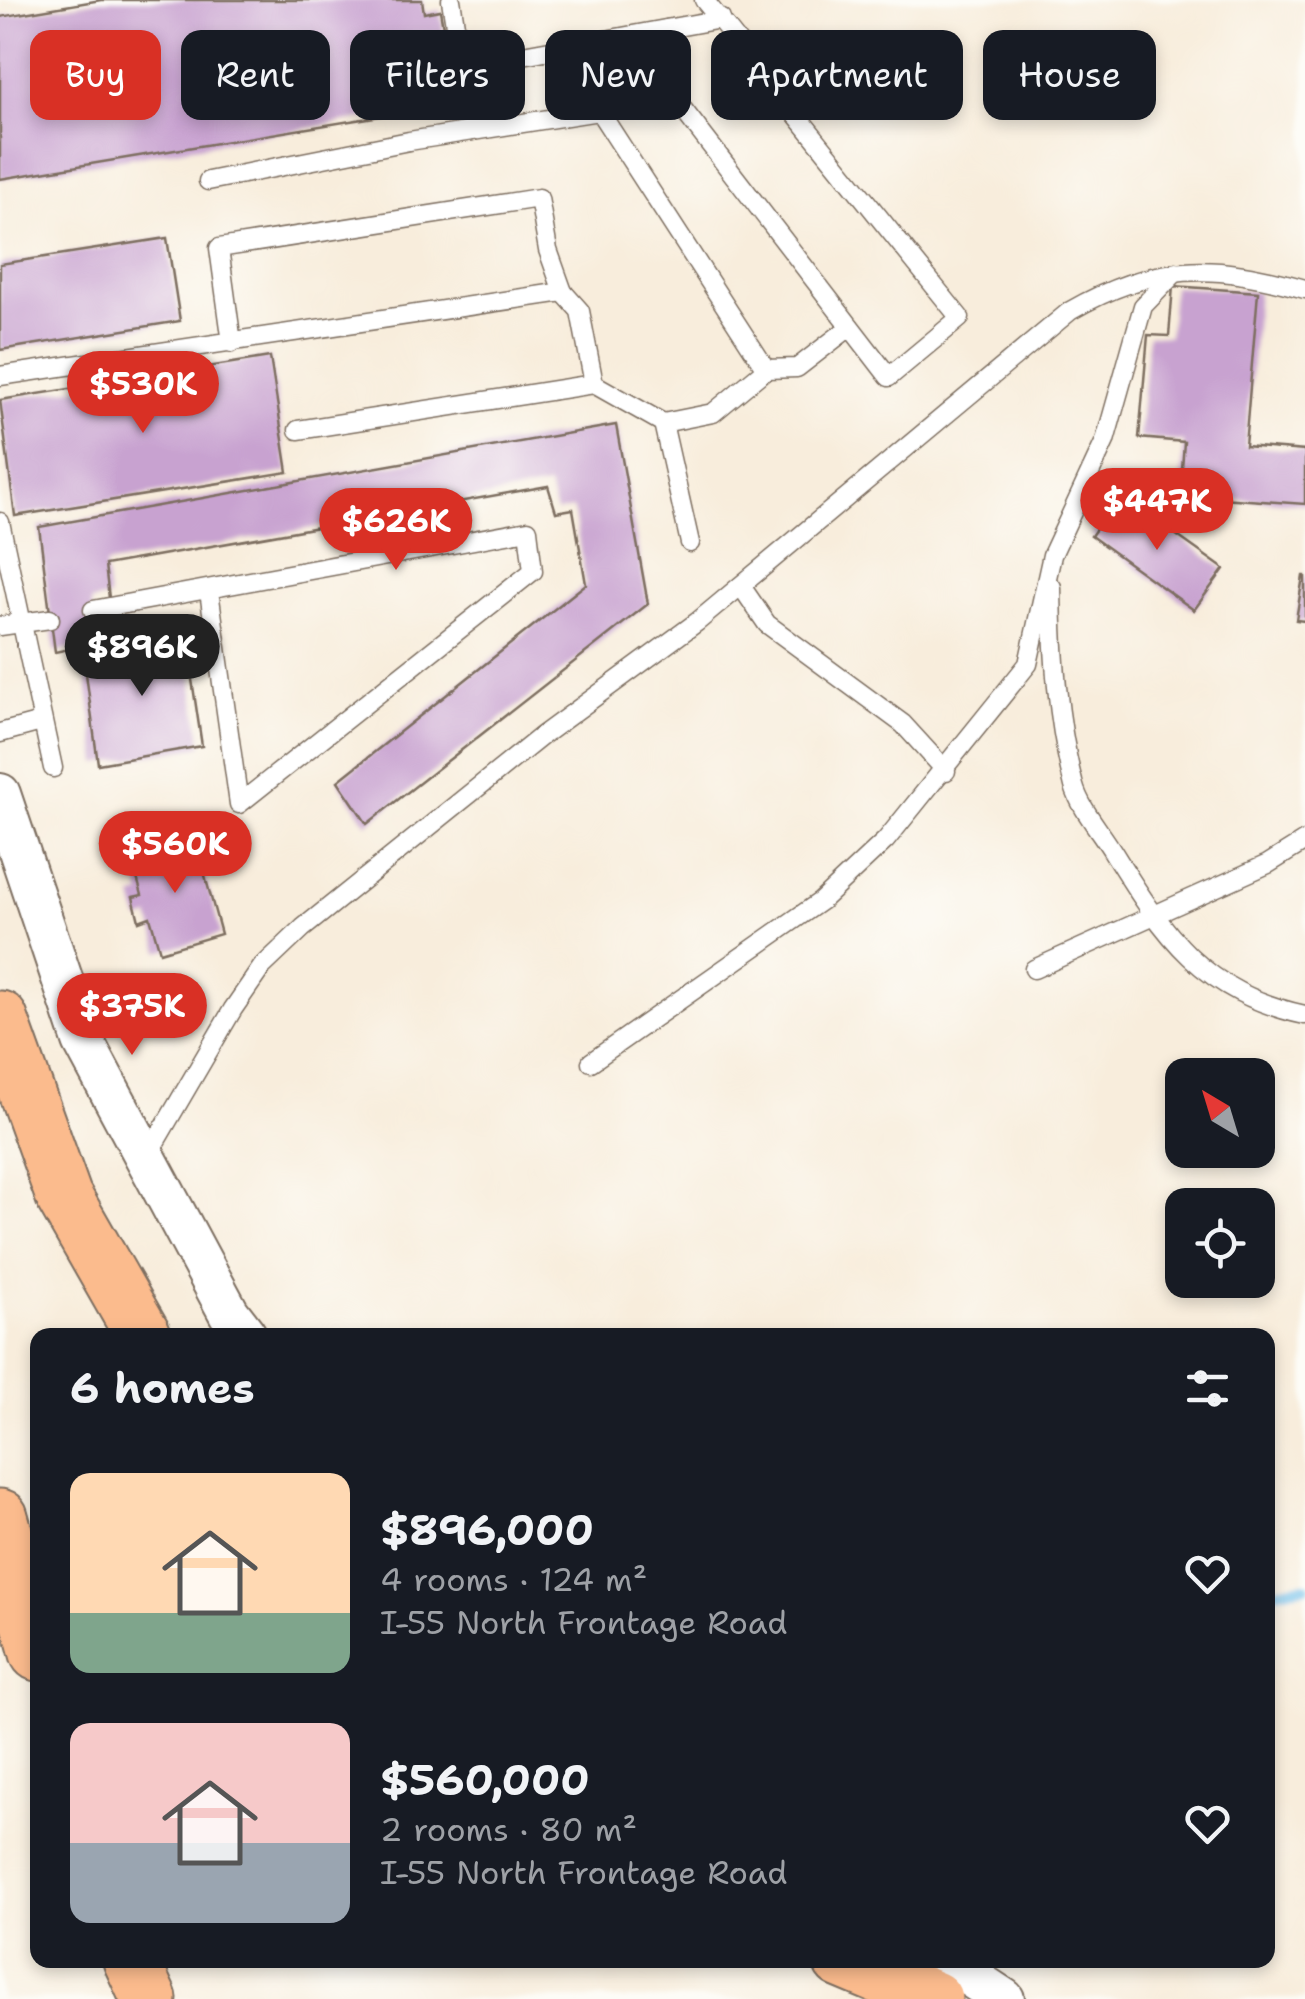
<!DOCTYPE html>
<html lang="en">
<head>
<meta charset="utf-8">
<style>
	:root { --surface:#171b24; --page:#242831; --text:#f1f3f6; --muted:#9ea1a6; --accent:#d93025 }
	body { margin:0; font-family:"Shantell Sans",sans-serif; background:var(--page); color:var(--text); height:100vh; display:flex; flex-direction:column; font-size:38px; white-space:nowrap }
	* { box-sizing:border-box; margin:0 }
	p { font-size:32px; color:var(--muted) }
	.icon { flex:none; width:55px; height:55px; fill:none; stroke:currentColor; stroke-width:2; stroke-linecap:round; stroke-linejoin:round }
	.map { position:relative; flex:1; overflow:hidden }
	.drawer { position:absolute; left:30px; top:1328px; width:1245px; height:640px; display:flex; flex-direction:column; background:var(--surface); border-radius:20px; box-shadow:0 5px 15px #0003 }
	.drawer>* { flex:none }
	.hud { position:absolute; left:30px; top:30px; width:1245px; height:90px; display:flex; gap:20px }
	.needle { width:65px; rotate:322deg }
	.controls { position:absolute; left:1165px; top:1058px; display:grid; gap:20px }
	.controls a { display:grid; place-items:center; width:110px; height:110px; border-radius:20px; background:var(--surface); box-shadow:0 5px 15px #0003; font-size:50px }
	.price { position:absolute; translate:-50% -85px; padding:0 22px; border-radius:35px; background:var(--accent); color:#fff; font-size:32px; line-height:65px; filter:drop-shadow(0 2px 5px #0008) }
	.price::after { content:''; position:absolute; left:50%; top:60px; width:30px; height:22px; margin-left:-15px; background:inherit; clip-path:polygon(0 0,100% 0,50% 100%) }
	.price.current { background:#222; color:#fff }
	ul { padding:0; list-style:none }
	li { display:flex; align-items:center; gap:30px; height:250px; padding:0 40px }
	li span { display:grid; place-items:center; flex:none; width:280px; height:200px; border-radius:20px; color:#555 }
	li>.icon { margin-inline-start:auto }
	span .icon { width:120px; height:120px; fill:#fffc; stroke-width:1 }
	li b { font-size:42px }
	h2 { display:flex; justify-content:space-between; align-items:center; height:120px; padding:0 40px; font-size:42px }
	.pill { padding:0 35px; border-radius:20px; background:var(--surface); box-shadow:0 5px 15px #0003; font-size:35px; line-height:90px }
	.pill.current { background:var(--accent); color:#fff }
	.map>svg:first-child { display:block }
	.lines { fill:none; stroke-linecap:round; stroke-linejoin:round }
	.stream { stroke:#70bfeb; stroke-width:10 }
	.building { fill:#c8a2d0 }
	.service-casing { stroke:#7d6e60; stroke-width:21 }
	.tertiary-casing { stroke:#7d6e60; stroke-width:44 }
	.motorway-casing { stroke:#7d6e60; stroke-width:59 }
	.service { stroke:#fff; stroke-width:18 }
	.tertiary { stroke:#fff; stroke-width:40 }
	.motorway { stroke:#fbbb8d; stroke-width:55 }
</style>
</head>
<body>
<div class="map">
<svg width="1305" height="1999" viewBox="0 0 1305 1999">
	<rect width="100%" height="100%" fill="#fdfcf7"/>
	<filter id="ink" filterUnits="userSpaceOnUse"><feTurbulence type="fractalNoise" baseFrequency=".01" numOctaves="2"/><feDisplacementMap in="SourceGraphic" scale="20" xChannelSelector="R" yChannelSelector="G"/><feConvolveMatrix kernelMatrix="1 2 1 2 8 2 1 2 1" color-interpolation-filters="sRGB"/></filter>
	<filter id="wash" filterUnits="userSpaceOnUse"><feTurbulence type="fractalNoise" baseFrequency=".0048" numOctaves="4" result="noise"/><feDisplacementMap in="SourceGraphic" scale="40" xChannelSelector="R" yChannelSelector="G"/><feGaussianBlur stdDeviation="2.25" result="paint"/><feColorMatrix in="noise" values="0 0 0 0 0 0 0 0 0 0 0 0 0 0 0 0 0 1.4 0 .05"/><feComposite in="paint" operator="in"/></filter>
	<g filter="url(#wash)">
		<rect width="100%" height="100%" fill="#f8eddc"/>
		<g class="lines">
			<path class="stream" d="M1268 1592 1305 1586"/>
		</g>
		<g id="blocks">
			<g class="building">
				<path d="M101 0H422L424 13 440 10 446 45 431 47 438 92 422 95 415 50 395 53 405 112 0 179V17Z"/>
				<path d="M167 238 180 321 0 350V264Z"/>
				<path d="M1173 286 1258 292 1245 446 1305 451V504L1180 495 1184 442 1139 438 1148 335 1169 336Z"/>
				<path d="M270 357 288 472 15 516 0 400Z"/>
				<path d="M616 425 648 604 367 824 338 781 586 584 573 509 556 512 548 486 105 565 109 598 91 602 97 643 55 652 39 527Z"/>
				<path d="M1120 495 1224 569 1194 610 1091 536Z"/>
				<path d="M1303 576H1305V621L1296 620Z"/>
				<path d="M185 633 202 746 98 764 83 651Z"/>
				<path d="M195 839 221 934 160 952 150 917 139 921 133 897 142 895 131 857Z"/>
			</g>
		</g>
	</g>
	<g filter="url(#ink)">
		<use href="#blocks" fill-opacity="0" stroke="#7d6e60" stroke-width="2.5"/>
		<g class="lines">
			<defs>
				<g id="service">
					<path d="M451 0 472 131"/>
					<path d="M667 29 675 99"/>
					<path d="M462 66 721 19"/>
					<path d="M599 111 766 369 713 413 663 423 690 543"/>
					<path d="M208 181 409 141 675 99 889 377 960 318 704 0"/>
					<path d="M563 292 580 311 594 384"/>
					<path d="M766 369 797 368 850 327"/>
					<path d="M0 376 563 292 548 250 539 198 219 248 232 343"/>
					<path d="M298 430 594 384 663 423"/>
					<path d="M0 522 53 768"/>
					<path d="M741 586 767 624 903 724 946 771"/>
					<path d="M1052 587C1053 654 1057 720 1074 786 1080 808 1101 832 1113 852 1165 936 1203 993 1305 1015"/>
					<path d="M93 610 528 530 533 571 239 804 209 591"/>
					<path d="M0 626 50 619"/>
					<path d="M0 733 41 722"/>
					<path d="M1034 969 1268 864 1305 841"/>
					<path d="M591 1062 821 901 886 840 1028 664 1052 555 1105 441 1143 306 1176 272"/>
					<path d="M146 1158 233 1009 262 967 303 928 543 735 697 622 1070 311C1155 262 1213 263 1305 289"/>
				</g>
				<g id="tertiary">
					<path d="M0 794 83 1041 229 1313 246 1335"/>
					<path d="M945 1960 1004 1999"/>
				</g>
				<g id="motorway">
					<path d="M0 1019 64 1197 143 1335"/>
					<path d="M0 1517 38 1653"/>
					<path d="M131 1960 149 1999"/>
					<path d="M841 1960 934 1999"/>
				</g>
			</defs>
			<use href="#service" class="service-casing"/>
			<use href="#tertiary" class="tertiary-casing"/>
			<use href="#motorway" class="motorway-casing"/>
			<use href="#service" class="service"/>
			<use href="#tertiary" class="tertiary"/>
			<use href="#motorway" class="motorway"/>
		</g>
	</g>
</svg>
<div class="controls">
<a><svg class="needle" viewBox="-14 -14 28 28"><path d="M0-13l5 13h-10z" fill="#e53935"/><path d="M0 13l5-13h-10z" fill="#9ea1a6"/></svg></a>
<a><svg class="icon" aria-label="locate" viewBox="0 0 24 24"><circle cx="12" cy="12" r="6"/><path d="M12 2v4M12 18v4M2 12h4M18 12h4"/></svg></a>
</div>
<b class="price" style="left:143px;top:436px">$530K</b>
<b class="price" style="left:1157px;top:553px">$447K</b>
<b class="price" style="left:396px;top:573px">$626K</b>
<b class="price current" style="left:142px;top:699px">$896K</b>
<b class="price" style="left:175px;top:896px">$560K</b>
<b class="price" style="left:132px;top:1058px">$375K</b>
<div class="hud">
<a class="pill current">Buy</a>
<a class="pill">Rent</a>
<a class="pill">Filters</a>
<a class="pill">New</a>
<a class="pill">Apartment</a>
<a class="pill">House</a>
</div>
<section class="drawer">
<h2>6 homes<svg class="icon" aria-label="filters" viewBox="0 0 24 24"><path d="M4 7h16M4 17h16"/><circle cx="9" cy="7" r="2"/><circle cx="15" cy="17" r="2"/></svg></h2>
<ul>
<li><span style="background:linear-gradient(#ffd9b3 70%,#7fa58c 0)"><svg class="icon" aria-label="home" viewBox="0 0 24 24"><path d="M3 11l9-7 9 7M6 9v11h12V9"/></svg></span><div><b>$896,000</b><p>4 rooms · 124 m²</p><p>I-55 North Frontage Road</p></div><svg class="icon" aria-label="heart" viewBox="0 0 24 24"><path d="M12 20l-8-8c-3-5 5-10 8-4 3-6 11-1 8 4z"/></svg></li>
<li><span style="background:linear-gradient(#f6c9c9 60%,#9aa5b1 0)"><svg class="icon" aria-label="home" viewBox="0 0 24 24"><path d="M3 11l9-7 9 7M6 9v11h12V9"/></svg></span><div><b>$560,000</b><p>2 rooms · 80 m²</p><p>I-55 North Frontage Road</p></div><svg class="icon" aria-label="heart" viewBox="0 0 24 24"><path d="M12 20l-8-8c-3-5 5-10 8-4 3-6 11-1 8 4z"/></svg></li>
</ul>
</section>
</div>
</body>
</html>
